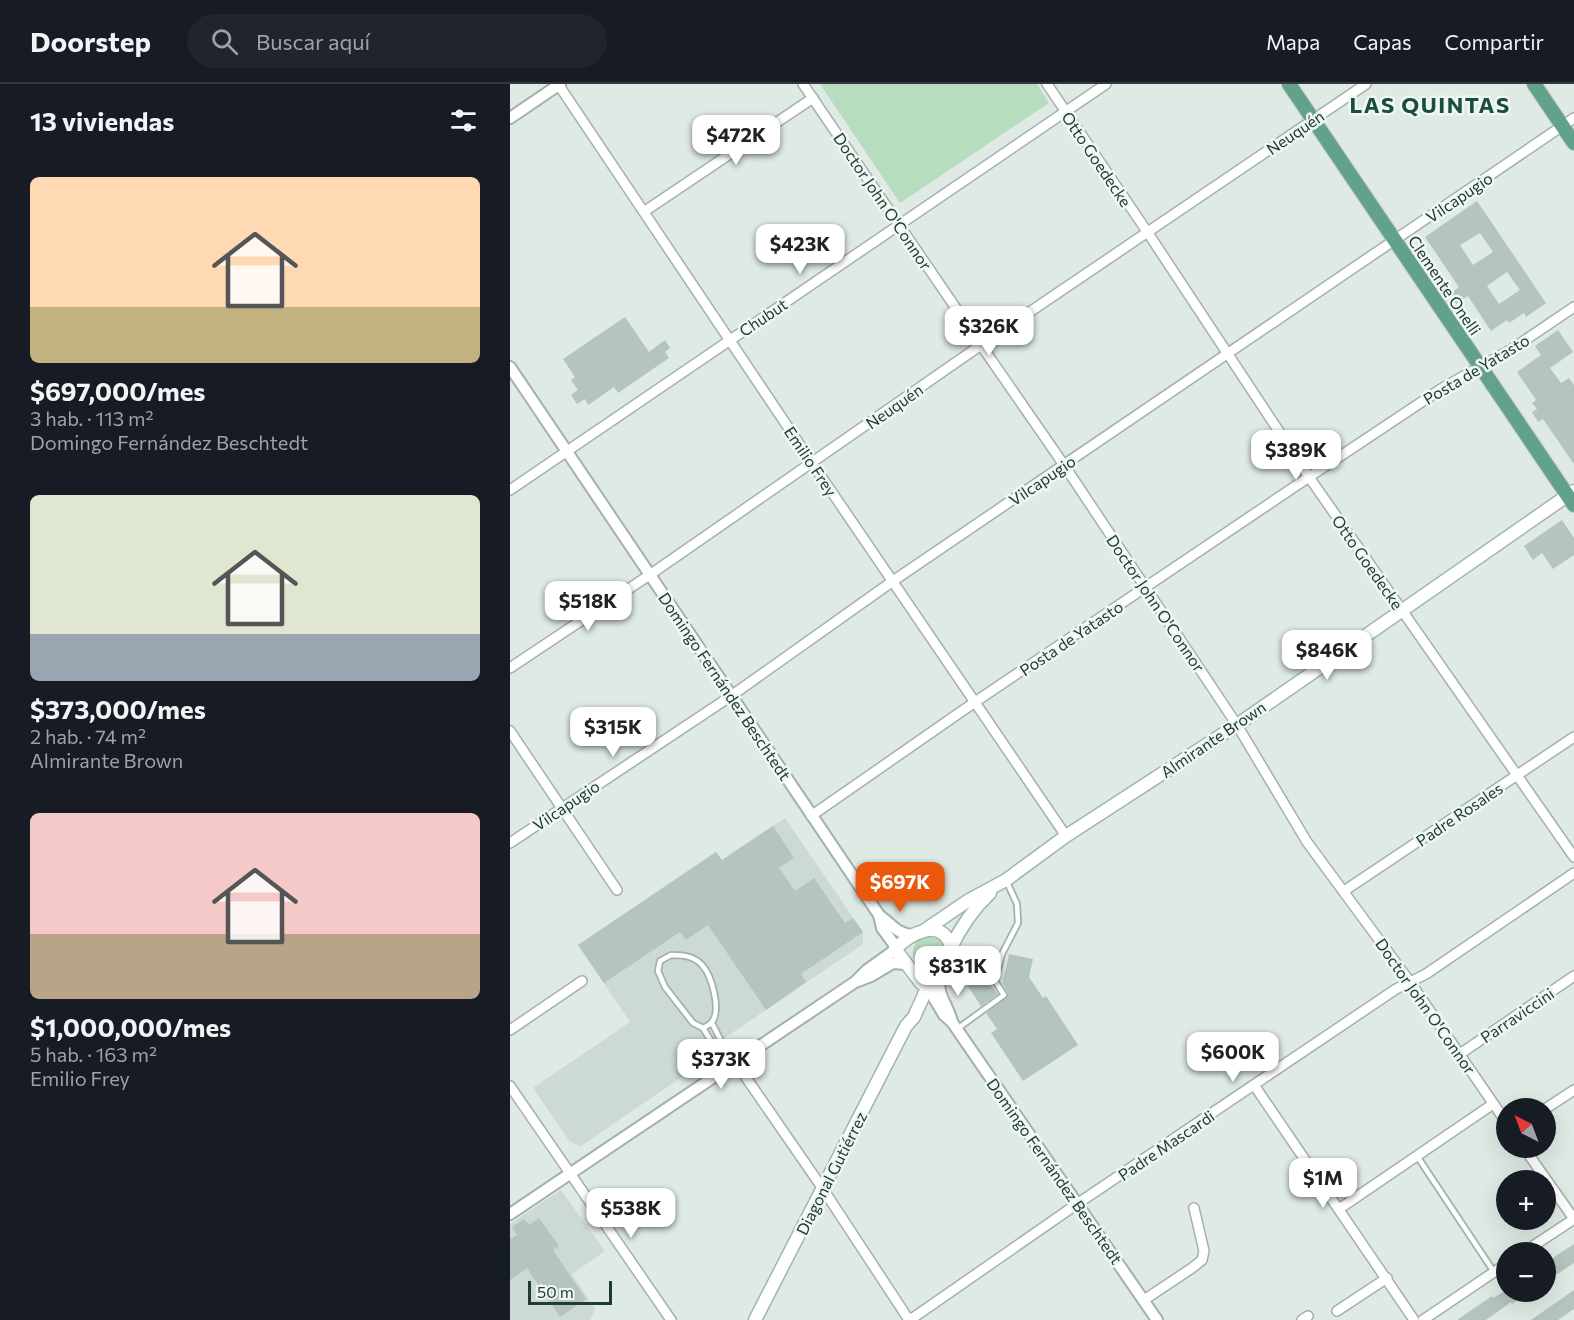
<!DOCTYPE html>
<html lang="es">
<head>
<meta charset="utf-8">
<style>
	:root { --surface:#171b24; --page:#20242c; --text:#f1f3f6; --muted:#9ea1a6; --line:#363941; --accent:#ea580c }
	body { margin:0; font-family:Commissioner,sans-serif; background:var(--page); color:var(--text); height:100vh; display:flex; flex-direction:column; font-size:22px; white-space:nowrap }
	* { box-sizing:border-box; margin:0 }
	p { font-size:20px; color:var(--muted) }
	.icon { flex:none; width:33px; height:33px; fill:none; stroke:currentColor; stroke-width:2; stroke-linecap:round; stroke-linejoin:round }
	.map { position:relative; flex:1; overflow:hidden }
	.details { display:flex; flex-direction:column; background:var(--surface); width:510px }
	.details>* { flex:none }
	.needle { width:39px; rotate:318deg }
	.controls { position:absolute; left:986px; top:1014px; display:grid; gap:12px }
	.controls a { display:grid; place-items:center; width:60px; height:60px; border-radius:50%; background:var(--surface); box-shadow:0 6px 24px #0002; font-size:30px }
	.scale { position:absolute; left:18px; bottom:15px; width:84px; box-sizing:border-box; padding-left:6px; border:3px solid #203b31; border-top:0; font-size:16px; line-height:21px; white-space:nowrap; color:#203b31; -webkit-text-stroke:4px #eff7f2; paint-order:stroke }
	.price { position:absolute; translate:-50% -51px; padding:0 14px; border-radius:12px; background:#fff; color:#222; font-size:20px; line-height:39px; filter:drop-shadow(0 2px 3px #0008) }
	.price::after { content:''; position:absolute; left:50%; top:36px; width:18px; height:14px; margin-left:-9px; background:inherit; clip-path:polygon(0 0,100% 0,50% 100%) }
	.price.current { background:var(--accent); color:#fff }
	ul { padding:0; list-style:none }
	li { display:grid; align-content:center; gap:12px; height:318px; padding:0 30px }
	li span { display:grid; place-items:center; height:186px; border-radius:9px; color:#555 }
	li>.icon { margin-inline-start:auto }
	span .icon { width:108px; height:108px; fill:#fffc; stroke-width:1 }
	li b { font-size:26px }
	h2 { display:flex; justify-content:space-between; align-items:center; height:72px; padding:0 30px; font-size:26px }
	header { display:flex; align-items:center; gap:36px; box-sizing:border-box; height:84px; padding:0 30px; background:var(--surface); border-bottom:2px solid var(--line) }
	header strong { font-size:28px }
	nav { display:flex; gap:33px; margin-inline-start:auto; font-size:21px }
	.search { width:420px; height:54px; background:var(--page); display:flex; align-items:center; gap:15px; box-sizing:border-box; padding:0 21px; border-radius:33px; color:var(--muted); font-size:22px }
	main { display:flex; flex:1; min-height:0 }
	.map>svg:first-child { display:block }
	.built { fill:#cddad3 }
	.green { fill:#b7dcbe }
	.building { fill:#b4c5bd; fill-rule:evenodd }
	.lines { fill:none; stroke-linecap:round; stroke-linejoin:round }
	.service-casing { stroke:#a2b2ab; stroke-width:8 }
	.minor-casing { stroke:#a2b2ab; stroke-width:12 }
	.tertiary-casing { stroke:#a2b2ab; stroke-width:14 }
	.secondary-casing { stroke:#9eb6ab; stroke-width:15 }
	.primary-casing { stroke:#bcc4c1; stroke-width:16 }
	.service { stroke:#fff; stroke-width:4.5 }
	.minor { stroke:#fff; stroke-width:9 }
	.tertiary { stroke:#fff; stroke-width:10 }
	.secondary { stroke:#fff; stroke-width:12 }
	.primary { stroke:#62a18b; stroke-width:14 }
	.labels { text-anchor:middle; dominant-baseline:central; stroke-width:5; stroke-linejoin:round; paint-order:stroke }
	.street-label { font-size:16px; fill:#203b31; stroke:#eff7f2 }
	.district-label { font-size:22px; font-weight:bold; letter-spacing:1.5px; fill:#1b4d3c; stroke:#eff7f2 }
</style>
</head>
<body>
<header>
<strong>Doorstep</strong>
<div class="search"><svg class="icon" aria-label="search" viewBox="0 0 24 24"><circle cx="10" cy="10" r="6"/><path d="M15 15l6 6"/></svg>Buscar aquí</div>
<nav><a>Mapa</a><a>Capas</a><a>Compartir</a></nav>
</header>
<main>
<section class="details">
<h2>13 viviendas<svg class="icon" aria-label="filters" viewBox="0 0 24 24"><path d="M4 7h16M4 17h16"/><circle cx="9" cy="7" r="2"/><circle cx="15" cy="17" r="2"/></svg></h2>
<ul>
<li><span style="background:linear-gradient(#ffd9b3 70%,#c2b280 0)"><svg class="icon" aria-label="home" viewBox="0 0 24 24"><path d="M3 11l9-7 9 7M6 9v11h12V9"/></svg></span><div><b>$697,000/mes</b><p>3 hab. · 113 m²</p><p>Domingo Fernández Beschtedt</p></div></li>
<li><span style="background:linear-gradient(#dfe7d0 75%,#9aa5b1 0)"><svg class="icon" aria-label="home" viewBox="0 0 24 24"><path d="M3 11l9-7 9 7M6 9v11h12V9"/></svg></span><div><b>$373,000/mes</b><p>2 hab. · 74 m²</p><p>Almirante Brown</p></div></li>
<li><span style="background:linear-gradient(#f6c9c9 65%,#b9a48a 0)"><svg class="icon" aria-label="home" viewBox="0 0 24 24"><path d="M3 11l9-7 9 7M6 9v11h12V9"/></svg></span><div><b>$1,000,000/mes</b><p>5 hab. · 163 m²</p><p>Emilio Frey</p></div></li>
</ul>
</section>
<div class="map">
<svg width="1064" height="1236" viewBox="0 0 1064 1236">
	<rect width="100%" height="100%" fill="#dfeae4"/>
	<g class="built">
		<path d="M275 734 353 848V860L197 966 191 980 71 1062 60 1058 23 1004 120 938 68 861 206 768 212 776Z"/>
		<path d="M51 1106 95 1167 62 1190 85 1225 80 1236H0V1140Z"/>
	</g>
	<g class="green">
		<path d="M310 0H527L539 19 390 119Z"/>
		<circle cx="419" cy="868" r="16"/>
	</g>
	<g class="building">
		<path d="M967 117 1036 219 1016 233 1014 229 999 239 997 236 981 247 958 212 946 220 940 210 949 203 915 153ZM970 149 983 168 963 181 950 161ZM997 188 1010 206 989 220 977 202Z"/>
		<path d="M115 233 139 268 155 256 160 264 155 268 159 274 108 309 104 303 78 321 75 315 67 320 61 311 68 306 61 296 65 293 53 275Z"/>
		<path d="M1048 246 1063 268 1040 284 1051 299 1059 294 1064 301V380L1033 335 1028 338 1022 328 1027 325 1022 319 1026 316 1007 288 1031 271 1025 262Z"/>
		<path d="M1052 436 1064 454V471L1043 485 1032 469 1023 476 1014 462Z"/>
		<path d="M263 742 284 774 269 784 285 807 304 794 335 839 343 834 353 848 291 890 296 898 256 926 198 841 176 856 170 848 94 899 68 861 206 768 212 776Z"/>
		<path d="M461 865 480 869 475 893 488 910 471 922 455 898Z"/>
		<path d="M499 870 523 875 519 893 533 914 536 912 568 961 513 997 481 949 487 945 476 929 498 912V909L492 899 493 898Z"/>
		<path d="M29 1134 49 1162 43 1166 76 1215 50 1233 17 1184 0 1196V1155L7 1151 2 1143 14 1135 19 1141Z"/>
		<path d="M1064 1160V1179L1035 1198V1179Z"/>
		<path d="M1064 1206V1225L1048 1236H1021Z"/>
		<path d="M993 1208H1021L1002 1220 1001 1218 976 1236H947L982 1212 983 1214Z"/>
	</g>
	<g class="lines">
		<defs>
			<g id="service">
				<path d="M161 871C173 871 184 872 192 881 202 892 212 928 201 939 199 941 195 943 193 944L183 939 155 903 148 887 150 877Z"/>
				<path d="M202 939 211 957 224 977"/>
				<path d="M193 944 218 985"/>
				<path d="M447 945 494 911 485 897 492 870 508 839 507 820 496 796"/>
				<path d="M907 1072 984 1188"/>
			</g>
			<g id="minor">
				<path d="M48 0 302 379 556 752"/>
				<path d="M293 0 471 261 554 381 727 641 797 758 900 898 996 1038"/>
				<path d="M537 0 638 149 799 393 1064 773"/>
				<path d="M135 127 303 14"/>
				<path d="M0 406 596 0"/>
				<path d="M0 584 141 490 471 261 856 0"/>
				<path d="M0 647 107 806"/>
				<path d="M301 732 465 618 799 393 931 305 1002 265 1064 223"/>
				<path d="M0 759 221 612 383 497 1064 34"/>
				<path d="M834 807 1064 653"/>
				<path d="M0 946 72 897"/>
				<path d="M950 970 1064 892"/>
				<path d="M226 979 313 1105 399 1236"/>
				<path d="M744 1001 904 1236"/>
				<path d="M0 1002 161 1236"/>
				<path d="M1035 1025 1064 1006"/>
				<path d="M1014 1064 1064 1135"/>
				<path d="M829 1125 983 1020"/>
				<path d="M1014 1168 1064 1135"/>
				<path d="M634 1216 682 1184 692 1176 694 1167 684 1124"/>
				<path d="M827 1227 877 1194"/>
				<path d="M400 1236 567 1120 886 905 916 890 1064 789"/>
				<path d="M792 1236 798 1232"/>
				<path d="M913 1236 996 1180"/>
			</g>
			<g id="tertiary">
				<path d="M0 34 50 0"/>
				<path d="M0 283 369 831 372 844 386 863"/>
				<path d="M369 831C382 840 386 850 403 851"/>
				<path d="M431 888C425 913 437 916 442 938"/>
				<path d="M348 897 361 892 383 879 395 880"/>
				<path d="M418 904 434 931 442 938 647 1236"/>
				<path d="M0 1130 345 898 357 886 385 866"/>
			</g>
			<g id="secondary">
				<path d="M415 846 459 816 496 796 556 752 727 641 1064 407"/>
				<path d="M440 866C450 844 463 825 480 809"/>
				<path d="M245 1236 396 942 404 933 417 904H419C429 891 438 878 441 862 431 832 400 850 385 865L411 899 417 904"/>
			</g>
			<g id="primary">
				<path d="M779 0 1064 421"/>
				<path d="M1024 0 1064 59"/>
			</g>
		</defs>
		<use href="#service" class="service-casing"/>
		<use href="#minor" class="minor-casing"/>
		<use href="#tertiary" class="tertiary-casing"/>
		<use href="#secondary" class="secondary-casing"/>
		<use href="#primary" class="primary-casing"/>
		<use href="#service" class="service"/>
		<use href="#minor" class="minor"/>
		<use href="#tertiary" class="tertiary"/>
		<use href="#secondary" class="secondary"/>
		<use href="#primary" class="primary"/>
	</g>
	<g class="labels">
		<g class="street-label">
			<text transform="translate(785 48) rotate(-34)">Neuquén</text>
			<text transform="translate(587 75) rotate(56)">Otto Goedecke</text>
			<text transform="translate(949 113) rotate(-34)">Vilcapugio</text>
			<text transform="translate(373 117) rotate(56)">Doctor John O'Connor</text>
			<text transform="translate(935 201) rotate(56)">Clemente Onelli</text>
			<text transform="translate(253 233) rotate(-34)">Chubut</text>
			<text transform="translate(966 285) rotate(-31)">Posta de Yatasto</text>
			<text transform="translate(384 322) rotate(-35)">Neuquén</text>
			<text transform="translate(301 377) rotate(56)">Emilio Frey</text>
			<text transform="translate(532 396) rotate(-34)">Vilcapugio</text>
			<text transform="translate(858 478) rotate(55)">Otto Goedecke</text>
			<text transform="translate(646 519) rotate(56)">Doctor John O'Connor</text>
			<text transform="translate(561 554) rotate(-34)">Posta de Yatasto</text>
			<text transform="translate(215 602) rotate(56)">Domingo Fernández Beschtedt</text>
			<text transform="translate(703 655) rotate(-34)">Almirante Brown</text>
			<text transform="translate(56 721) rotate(-34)">Vilcapugio</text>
			<text transform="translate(949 730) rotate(-34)">Padre Rosales</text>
			<text transform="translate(916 922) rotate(55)">Doctor John O'Connor</text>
			<text transform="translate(1007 931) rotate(-34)">Parraviccini</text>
			<text transform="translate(656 1061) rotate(-34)">Padre Mascardi</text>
			<text transform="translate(545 1087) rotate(55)">Domingo Fernández Beschtedt</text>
			<text transform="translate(321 1089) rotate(-63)">Diagonal Gutiérrez</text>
		</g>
		<g class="district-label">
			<text x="920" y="20">LAS QUINTAS</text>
		</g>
	</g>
</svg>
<div class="controls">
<a><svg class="needle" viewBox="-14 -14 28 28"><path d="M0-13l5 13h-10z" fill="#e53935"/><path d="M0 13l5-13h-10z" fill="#9ea1a6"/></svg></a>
<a>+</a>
<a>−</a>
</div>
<div class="scale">50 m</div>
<b class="price" style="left:226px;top:82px">$472K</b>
<b class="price" style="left:290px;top:191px">$423K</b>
<b class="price" style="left:479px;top:273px">$326K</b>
<b class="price" style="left:786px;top:397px">$389K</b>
<b class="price" style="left:78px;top:548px">$518K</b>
<b class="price" style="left:817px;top:597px">$846K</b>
<b class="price" style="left:103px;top:674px">$315K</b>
<b class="price current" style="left:390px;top:829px">$697K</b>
<b class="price" style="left:448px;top:913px">$831K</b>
<b class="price" style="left:723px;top:999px">$600K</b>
<b class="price" style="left:211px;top:1006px">$373K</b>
<b class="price" style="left:813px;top:1125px">$1M</b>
<b class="price" style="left:121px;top:1155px">$538K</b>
</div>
</main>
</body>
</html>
